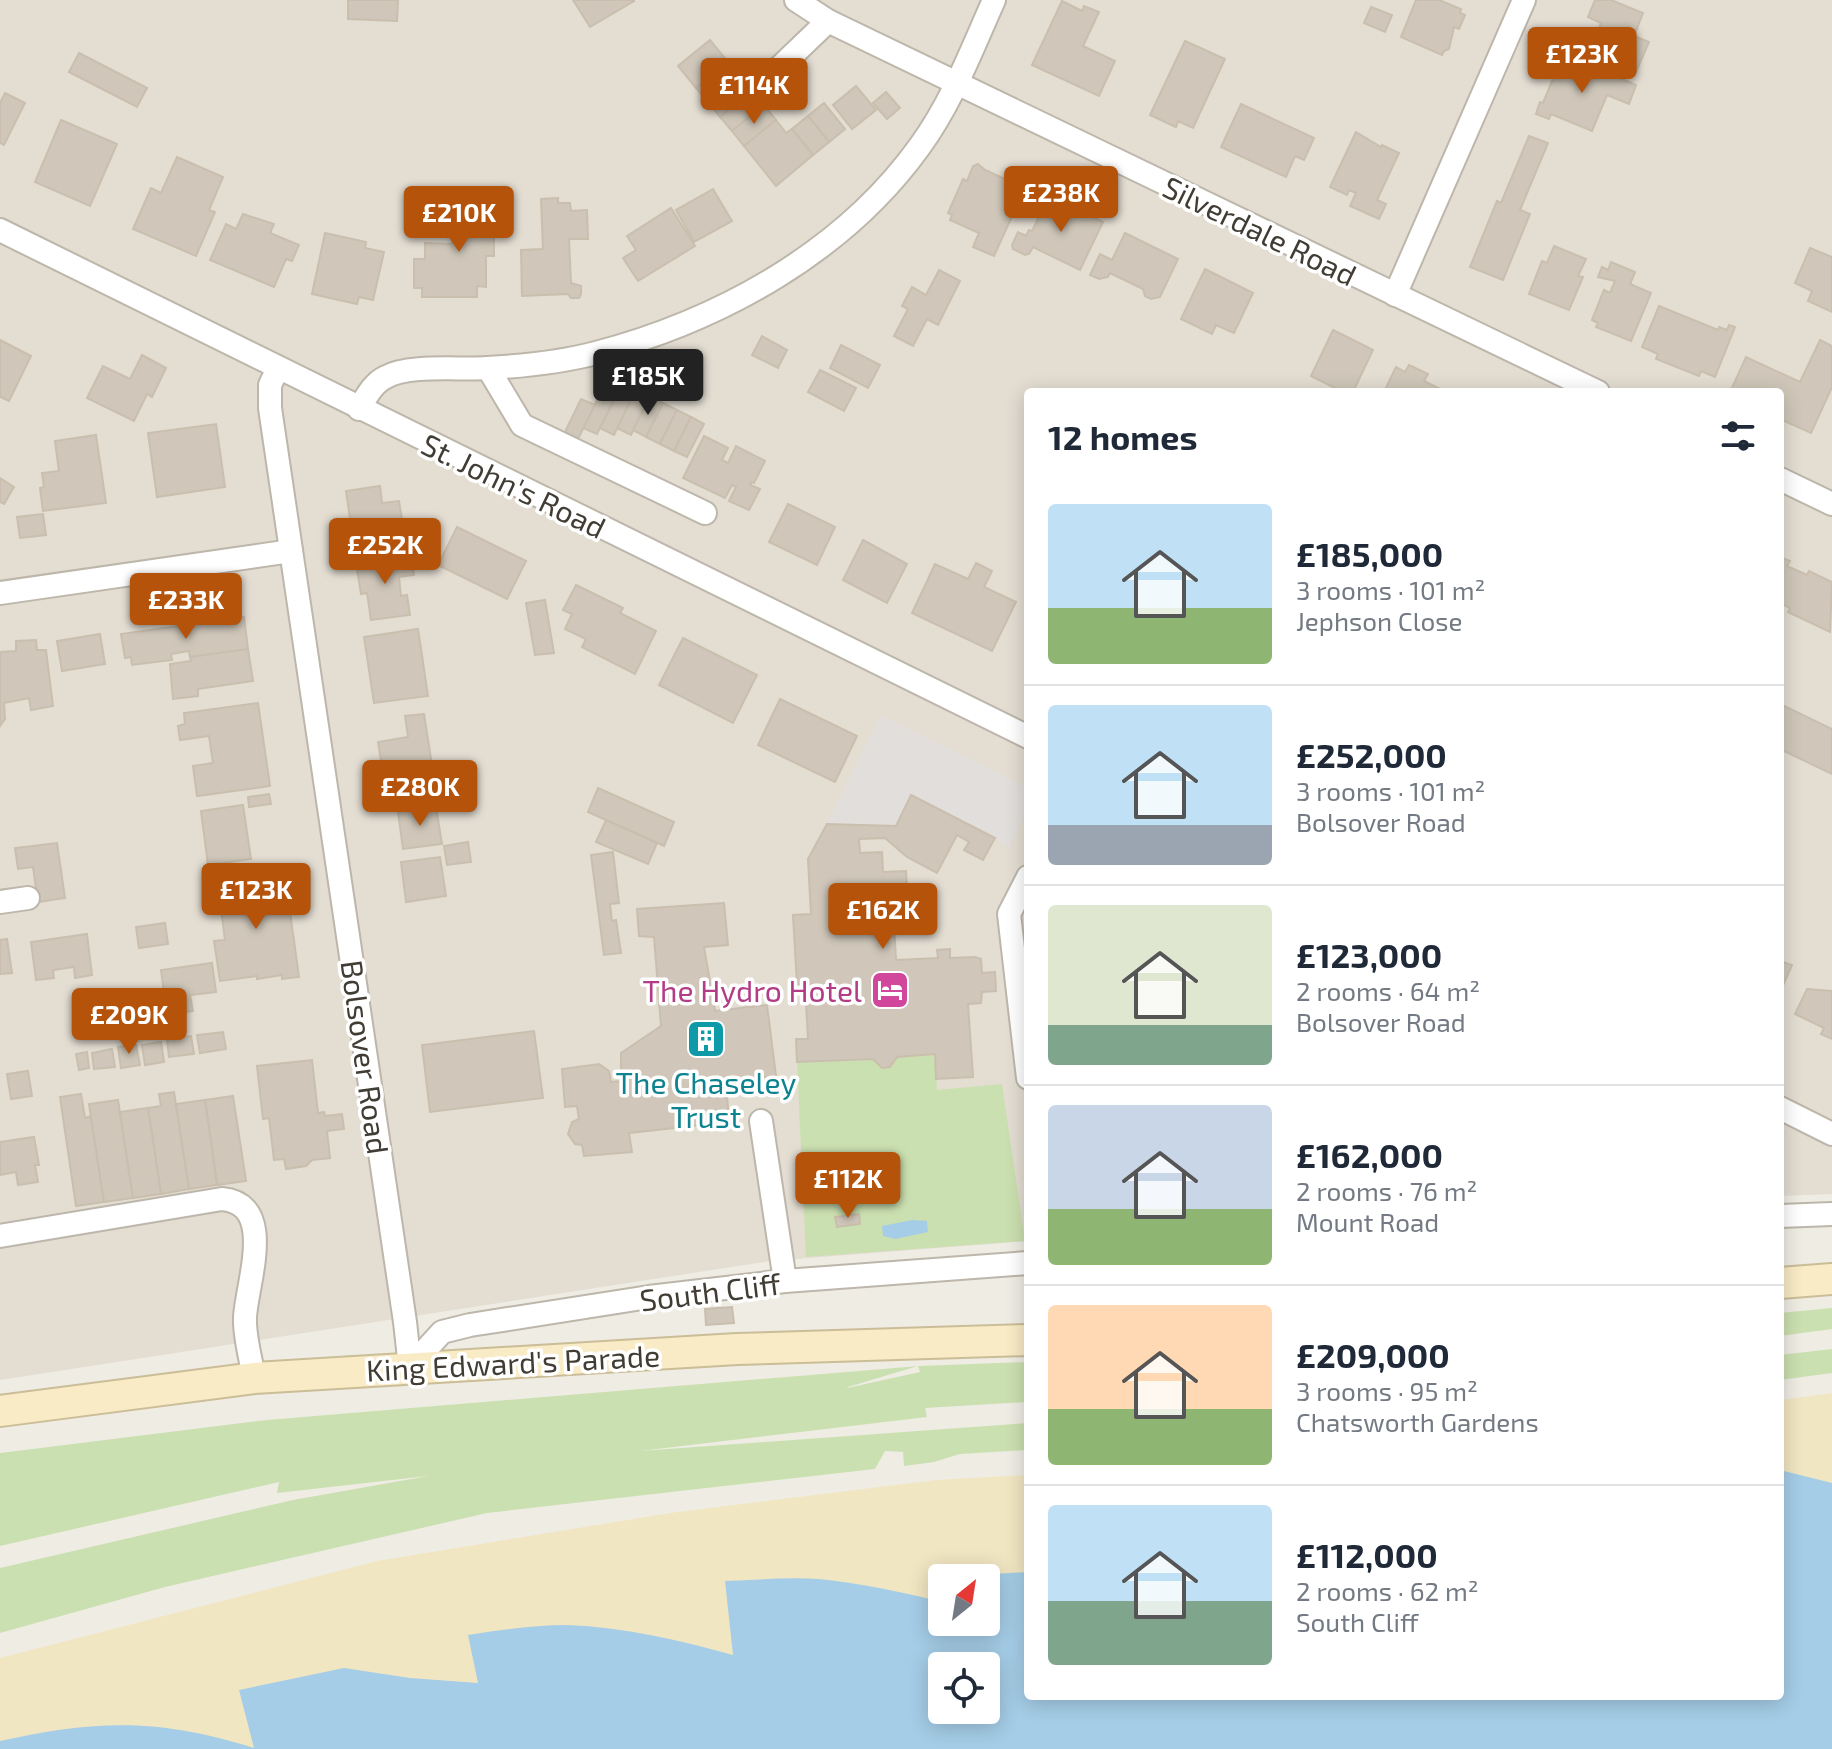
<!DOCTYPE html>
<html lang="en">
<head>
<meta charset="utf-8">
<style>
	:root { --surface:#fff; --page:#f2f2f3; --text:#1f2937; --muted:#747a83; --line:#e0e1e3; --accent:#b45309 }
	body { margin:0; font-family:"Exo 2",sans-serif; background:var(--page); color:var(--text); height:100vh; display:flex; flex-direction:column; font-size:30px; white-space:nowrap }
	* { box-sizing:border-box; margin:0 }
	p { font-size:26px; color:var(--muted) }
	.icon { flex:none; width:44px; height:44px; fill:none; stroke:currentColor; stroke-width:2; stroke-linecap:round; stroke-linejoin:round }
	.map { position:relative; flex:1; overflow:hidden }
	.panel { position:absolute; left:1024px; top:388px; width:760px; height:1312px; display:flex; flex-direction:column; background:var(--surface); border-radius:8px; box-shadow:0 4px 20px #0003 }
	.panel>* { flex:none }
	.needle { width:52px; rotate:30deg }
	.fabs { position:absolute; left:928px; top:1564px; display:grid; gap:16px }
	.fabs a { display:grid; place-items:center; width:72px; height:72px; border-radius:8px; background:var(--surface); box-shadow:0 4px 20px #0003; font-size:40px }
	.price { position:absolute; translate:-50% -68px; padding:0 18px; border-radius:8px; background:var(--accent); color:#fff; font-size:26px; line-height:52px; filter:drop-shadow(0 2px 4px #0008) }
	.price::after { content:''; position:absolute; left:50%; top:48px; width:24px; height:18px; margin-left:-12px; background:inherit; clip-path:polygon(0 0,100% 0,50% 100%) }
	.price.current { background:#222; color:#fff }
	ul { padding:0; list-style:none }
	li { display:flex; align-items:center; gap:24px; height:200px; padding:0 24px }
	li+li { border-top:2px solid var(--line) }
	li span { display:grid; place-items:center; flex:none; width:224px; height:160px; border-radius:8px; color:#555 }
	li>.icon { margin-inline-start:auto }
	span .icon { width:96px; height:96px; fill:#fffc; stroke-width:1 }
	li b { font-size:34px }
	h2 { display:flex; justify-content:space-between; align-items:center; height:96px; padding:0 24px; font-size:34px }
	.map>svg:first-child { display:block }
	.residential { fill:#e3ddd2 }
	.green { fill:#cbe0b0; fill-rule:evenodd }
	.sand { fill:#f1e6c2; fill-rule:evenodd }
	.parking { fill:#e1dedb }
	.water { fill:#a5cde7; fill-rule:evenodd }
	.building { fill:#d0c7ba; stroke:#cabfae; stroke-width:2 }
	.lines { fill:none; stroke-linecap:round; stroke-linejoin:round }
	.street-casing { stroke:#bdb6aa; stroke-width:26 }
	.secondary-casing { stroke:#cbbd97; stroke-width:34 }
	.street { stroke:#fff; stroke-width:22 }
	.secondary { stroke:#f8ebc5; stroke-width:30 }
	.labels { text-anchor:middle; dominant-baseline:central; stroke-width:7; stroke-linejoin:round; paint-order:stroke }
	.street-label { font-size:30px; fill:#413c34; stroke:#fff }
	.hotel-label { font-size:30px; fill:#b23c85; stroke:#fff; text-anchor:end }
	.culture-label { font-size:30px; fill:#0d838f; stroke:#fff }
</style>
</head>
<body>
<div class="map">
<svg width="1832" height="1749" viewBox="0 0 1832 1749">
	<rect width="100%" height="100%" fill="#efece4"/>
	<path class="residential" d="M0 0H1832V1194L1780 1196V392H1028V1241L770 1261 0 1380Z"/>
	<g class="green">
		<path d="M935 1054 937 1090 1002 1084 1025 1241 806 1257 797 1062 873 1059 883 1068 890 1067 897 1057Z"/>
		<path d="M1832 1308V1329L1780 1336V1313Z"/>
		<path d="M1832 1349V1373L1780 1380V1355Z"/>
		<path d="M1028 1362V1402L925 1408 927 1417 640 1451 1028 1423V1450L960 1454 934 1462 904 1466 903 1452 885 1451 875 1469 487 1513 165 1587 0 1633V1568L293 1500 428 1476 277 1493 279 1482 0 1546V1453L267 1420 919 1366ZM918 1366 920 1372 847 1388 848 1387Z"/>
	</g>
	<g class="sand">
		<path d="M1832 1393V1632L1780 1641V1400Z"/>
		<path d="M1028 1475V1696L1187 1749H0V1658L377 1561 670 1513 936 1480ZM942 1578H986V1622H942ZM942 1666H986V1710H942Z"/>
	</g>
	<path class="parking" d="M881 715 1028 788V809L1008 848 995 838 912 796 896 826 827 824Z"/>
	<g class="water">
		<path d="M912 1220 927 1221 928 1232 895 1239 883 1236 882 1226Z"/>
		<path d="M1780 1470 1832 1483V1749H0V1741C97 1720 158 1718 254 1748L239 1690 344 1668 410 1678 478 1683 468 1635C501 1630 534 1625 567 1625 624 1627 679 1640 733 1655L725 1581C756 1580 787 1577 819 1579 860 1583 902 1592 942 1602V1622H986V1578H974L973 1575 1028 1572V1696H1780ZM942 1666H986V1710H942Z"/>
	</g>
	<g class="building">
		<path d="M348 0H398L397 21 348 19Z"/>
		<path d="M573 0H633L634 1 590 27Z"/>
		<path d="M1416 0H1439L1461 9 1460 13 1465 15 1459 29 1454 27 1449 49 1444 51 1442 55 1401 37Z"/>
		<path d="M1595 0H1611L1643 13 1634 36 1649 42 1636 72 1589 52 1601 23 1588 17Z"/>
		<path d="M1062 1 1082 11 1084 6 1099 12 1083 46 1115 61 1099 96 1032 65Z"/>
		<path d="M1371 7 1392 15 1385 32 1364 23Z"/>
		<path d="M710 40 728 62 696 88 678 66Z"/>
		<path d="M1185 41 1225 59 1193 128 1178 121 1176 127 1150 115Z"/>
		<path d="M79 53 147 88 137 107 69 72Z"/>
		<path d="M1561 59 1609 78 1610 74 1636 85 1629 104 1607 95 1592 131 1551 114 1549 119 1536 114 1540 102 1543 103Z"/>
		<path d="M728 62 740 76 708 102 696 88Z"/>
		<path d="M740 76 752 91 720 117 708 102Z"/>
		<path d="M856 86 876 110 852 129 833 105Z"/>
		<path d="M752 91 764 105 732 131 720 117Z"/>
		<path d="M886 92 900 108 887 119 873 103Z"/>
		<path d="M5 93 25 103 4 145 0 143V103Z"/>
		<path d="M824 103 845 129 829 142 808 116Z"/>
		<path d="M1241 104 1314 138 1304 160 1295 156 1286 177 1221 147Z"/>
		<path d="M764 105 776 120 744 146 732 131Z"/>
		<path d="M808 116 829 142 813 155 792 129Z"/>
		<path d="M61 120 117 144 90 206 35 182Z"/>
		<path d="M776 120 786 133 792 129 813 155 776 186 744 146Z"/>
		<path d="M1356 132 1381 147 1382 145 1399 153 1377 200 1386 204 1379 219 1350 206 1356 193 1349 190 1347 195 1330 187Z"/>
		<path d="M1529 136 1548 143 1520 210 1530 214 1503 280 1470 267 1497 201 1501 203Z"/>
		<path d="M177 157 223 177 209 210 215 212 196 256 133 229 151 188 161 193Z"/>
		<path d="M978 164 985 170 1025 188 994 256 973 247 979 233 950 220 952 215 948 213 963 179 967 181 973 166Z"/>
		<path d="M713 189 732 221 694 242 676 210Z"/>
		<path d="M1049 196 1103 222 1080 270 1033 247 1029 254 1025 255 1013 249 1012 245 1018 232 1026 236 1029 230 1032 231Z"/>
		<path d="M558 198V203H570L571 211 587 210 588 239H569L571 283 581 286V294L579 298H571L568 294 522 296 521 250 543 249 541 199Z"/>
		<path d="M452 201H494V256H486V287L477 286V297H422V288H414V259H425V243L452 244Z"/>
		<path d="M671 208 695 246 638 281 623 258 636 250 627 236Z"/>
		<path d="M243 214 274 224 270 233 299 245 292 261 286 259 274 287 210 260 226 224 236 229Z"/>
		<path d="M325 233 366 242 365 248 384 252 373 300 359 297 357 304 312 294Z"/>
		<path d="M1125 233 1178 259 1160 297 1151 299 1145 296 1143 289 1110 273 1108 277 1099 279 1090 275 1100 254 1112 260Z"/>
		<path d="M1554 246 1586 259 1578 276 1583 277 1569 310 1529 294 1542 261 1547 263Z"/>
		<path d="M1810 248 1832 257V312L1808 301 1812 291 1795 283Z"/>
		<path d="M1611 262 1635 272 1630 284 1651 293 1631 341 1596 327 1598 323 1592 320 1604 290 1610 293 1615 281 1598 277 1602 267 1608 270Z"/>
		<path d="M1205 269 1253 293 1234 333 1216 325 1212 334 1181 319Z"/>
		<path d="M939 270 960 281 938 325 927 319 913 346 894 336 908 309 902 306 912 287 926 295Z"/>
		<path d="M1659 306 1718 330 1719 327 1727 330 1729 325 1735 327 1715 377 1701 371 1699 376 1656 359 1658 354 1642 347Z"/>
		<path d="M1333 330 1373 350 1353 392H1343L1311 376Z"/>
		<path d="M762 336 787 350 778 368 752 355Z"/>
		<path d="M0 340 31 356 9 401 0 397Z"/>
		<path d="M1820 340 1832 346V387L1811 433 1780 419V392H1730L1746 357 1800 382Z"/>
		<path d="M841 345 880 365 868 388 830 368Z"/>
		<path d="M142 355 166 368 152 397 147 394 134 421 87 398 103 366 130 379Z"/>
		<path d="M1409 365 1428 374 1424 381 1440 389 1438 392H1384L1396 367 1405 372Z"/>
		<path d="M820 370 856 388 844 411 808 392Z"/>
		<path d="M600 394 613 401 597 434 583 428Z"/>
		<path d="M634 394 648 401 631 435 617 428Z"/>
		<path d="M617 395 630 401 614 435 600 428Z"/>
		<path d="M650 397 663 403 646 437 633 430Z"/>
		<path d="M581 399 595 405 578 439 565 432Z"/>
		<path d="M663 403 677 410 660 444 646 437Z"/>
		<path d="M677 410 691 417 674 451 660 444Z"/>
		<path d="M691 417 704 424 687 457 674 451Z"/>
		<path d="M216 424 225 487 157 497 148 433Z"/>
		<path d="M96 435 106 503 43 511 40 488 44 487 42 473 59 471 55 441Z"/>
		<path d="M704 436 728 448 722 460 728 463 736 446 765 461 754 483 752 482 750 485 760 489 749 510 729 501 736 487 732 485 725 498 683 478Z"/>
		<path d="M0 478 14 487 4 504 0 502Z"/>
		<path d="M380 486 382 503 399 501 405 538 354 546 346 491Z"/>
		<path d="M788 504 835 527 817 565 769 542Z"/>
		<path d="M43 514 46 535 20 538 17 517Z"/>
		<path d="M457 527 526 561 507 599 438 565Z"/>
		<path d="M863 540 907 564 887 603 843 580Z"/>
		<path d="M411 555 414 575 399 577 401 596 407 595 410 615 371 620 367 593 361 594 356 563Z"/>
		<path d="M1780 557 1790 561 1787 566 1807 575 1809 571 1832 582 1830 632 1788 612 1790 608 1780 603Z"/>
		<path d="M976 563 992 571 984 587 1016 602 992 651 912 613 935 564 968 579Z"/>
		<path d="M576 585 623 608 620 613 656 631 635 674 582 647 586 639 565 629 572 614 563 610Z"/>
		<path d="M545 600 554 653 535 655 526 603Z"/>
		<path d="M244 617 248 649 190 657 189 651 171 654 172 660 132 665 131 657 125 658 121 634Z"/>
		<path d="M418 629 428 696 374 703 364 637Z"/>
		<path d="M100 634 105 664 62 671 57 641Z"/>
		<path d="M683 638 757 675 733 723 659 685Z"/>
		<path d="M36 640 37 650H46L53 706 31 710 29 698 4 703 5 719 0 726V652L16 651V641Z"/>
		<path d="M248 649 253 681 198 689V696L173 699 170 664 191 661 190 657Z"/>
		<path d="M780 699 857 736 835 782 758 745Z"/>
		<path d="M258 703 270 786 197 796 193 766 213 763 209 736 180 740 178 726 185 724 184 713Z"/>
		<path d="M1780 704 1832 729V774L1780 749Z"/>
		<path d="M424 714 435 784 386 791 378 742 408 737 405 716Z"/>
		<path d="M598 788 674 822 664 846 588 812Z"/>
		<path d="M269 794 271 804 249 807 248 797Z"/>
		<path d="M911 795 995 838 983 860 964 850 969 842 957 835 937 873 907 857 885 838 859 839 860 853 882 852 883 872 906 871 909 924 894 925 896 960 938 958 937 950 950 949V958L975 957 981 959 982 973 995 972 996 991 982 992 981 1003 968 1004 973 1077 936 1079 935 1054 897 1057 890 1067 882 1068 873 1059 797 1062 796 1039H808L805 984H797L793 915 811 914 808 859 827 824 896 826Z"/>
		<path d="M243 805 251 859 208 865 201 811Z"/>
		<path d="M436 807 442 844 403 849 398 812Z"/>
		<path d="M606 820 657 843 648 864 596 842Z"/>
		<path d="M468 842 471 862 447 865 444 846Z"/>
		<path d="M57 843 65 898 38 902 33 867 18 869 15 848Z"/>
		<path d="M613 852 619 903 610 904 612 921 616 920 621 953 604 955 591 855Z"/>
		<path d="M440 857 446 896 406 902 401 862Z"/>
		<path d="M285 876 299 977 282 979V975L257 979V976L220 981 214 941 225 940 218 886Z"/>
		<path d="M724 903 728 945 704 947 715 1011 767 1005 776 1076 726 1082 729 1122 629 1133 632 1152 584 1156 582 1145 575 1144 568 1134 572 1122 579 1119 577 1106 565 1107 562 1069 599 1064 609 1071 611 1082 621 1081V1053L661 1026 654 937 639 936 637 909Z"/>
		<path d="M165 923 168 944 139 948 136 927Z"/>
		<path d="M87 934 92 975 75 978 74 967 53 970 54 978 36 980 31 942Z"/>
		<path d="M7 939 12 973 0 974V940Z"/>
		<path d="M1780 961 1792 965 1780 992Z"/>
		<path d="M212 963 216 992 190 995 193 1011 162 1016 159 999H165L161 970Z"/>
		<path d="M1807 989 1832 991V1039L1821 1034 1824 1028 1795 1014Z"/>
		<path d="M534 1031 543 1098 430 1112 422 1045Z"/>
		<path d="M223 1032 226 1049 200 1053 197 1035Z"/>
		<path d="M191 1036 194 1054 169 1057 167 1039Z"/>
		<path d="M161 1042 164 1062 145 1065 142 1045Z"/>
		<path d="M136 1045 140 1065 121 1068 118 1047Z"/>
		<path d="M112 1049 115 1067 94 1069 92 1053Z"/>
		<path d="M87 1052 89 1068 79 1070 76 1054Z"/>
		<path d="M312 1060 318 1113 324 1112 325 1116 342 1114 344 1129 327 1131 330 1158 312 1160 306 1166 286 1169 284 1159 274 1160 269 1118 263 1119 257 1066Z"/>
		<path d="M28 1071 32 1096 11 1099 7 1074Z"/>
		<path d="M174 1092 189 1189 161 1194 148 1108 161 1106 159 1094Z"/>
		<path d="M81 1094 85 1118 91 1116 104 1202 76 1206 60 1097Z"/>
		<path d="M233 1096 246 1181 217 1185 205 1100Z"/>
		<path d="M118 1100 133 1198 104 1202 89 1104Z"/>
		<path d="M205 1100 217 1185 189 1189 176 1104Z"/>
		<path d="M148 1108 161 1194 133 1198 120 1112Z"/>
		<path d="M34 1137 39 1165H35L38 1182 18 1185 16 1172 0 1175V1142Z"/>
		<path d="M859 1214 860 1224 837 1227 835 1217Z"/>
		<path d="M732 1307 734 1323 706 1325 705 1309Z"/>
	</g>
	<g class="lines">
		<defs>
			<g id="street">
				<path d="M796 0 828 21 1598 392"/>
				<path d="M779 68 828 21"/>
				<path d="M0 230 1028 737"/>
				<path d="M1395 295 1524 0"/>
				<path d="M278 368 270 385V408L405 1322 410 1367"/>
				<path d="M488 368 522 425 705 513"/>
				<path d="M359 409C366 397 373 383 386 377 409 364 460 370 488 368 523 366 562 362 596 353 721 320 844 252 920 146 952 102 972 49 994 0"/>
				<path d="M1780 479 1832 504"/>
				<path d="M0 593 291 551"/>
				<path d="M1028 877 1009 914 1028 1078"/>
				<path d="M0 902 28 898"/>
				<path d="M1780 1108 1832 1134"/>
				<path d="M761 1121 785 1281"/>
				<path d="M1780 1216 1832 1214"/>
				<path d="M0 1236 222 1199C277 1204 247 1282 245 1317 244 1336 251 1359 254 1378"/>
				<path d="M410 1367 442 1332 470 1325 649 1297 785 1281 1028 1263"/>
			</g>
			<g id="secondary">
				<path d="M1780 1283 1832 1279"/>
				<path d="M0 1411 254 1378 737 1349 1028 1340"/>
			</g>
		</defs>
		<use href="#street" class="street-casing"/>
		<use href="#secondary" class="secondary-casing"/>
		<use href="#street" class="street"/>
		<use href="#secondary" class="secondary"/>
	</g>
	<defs>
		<symbol id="hotel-square" viewBox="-11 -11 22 22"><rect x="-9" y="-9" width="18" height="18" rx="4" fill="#d1479c" stroke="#fff"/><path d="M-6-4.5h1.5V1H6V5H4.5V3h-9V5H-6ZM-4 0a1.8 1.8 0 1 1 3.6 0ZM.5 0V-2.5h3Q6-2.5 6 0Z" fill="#fff"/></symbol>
		<symbol id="building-square" viewBox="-11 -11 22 22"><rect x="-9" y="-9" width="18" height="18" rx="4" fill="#0f9aa8" stroke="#fff"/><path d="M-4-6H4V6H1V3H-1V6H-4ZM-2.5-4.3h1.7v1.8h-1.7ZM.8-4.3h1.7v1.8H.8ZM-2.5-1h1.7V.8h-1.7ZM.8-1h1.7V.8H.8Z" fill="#fff"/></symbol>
	</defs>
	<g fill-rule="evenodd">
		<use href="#hotel-square" x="868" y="968" width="44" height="44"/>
		<use href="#building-square" x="684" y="1017" width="44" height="44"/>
	</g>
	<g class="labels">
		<g class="street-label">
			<text transform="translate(1260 230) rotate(26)">Silverdale Road</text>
			<text transform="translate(514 485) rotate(26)">St. John's Road</text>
			<text transform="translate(366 1057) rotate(82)">Bolsover Road</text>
			<text transform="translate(710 1291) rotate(-7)">South Cliff</text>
			<text transform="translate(513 1362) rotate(-3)">King Edward's Parade</text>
		</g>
		<g class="hotel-label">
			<text x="862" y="990">The Hydro Hotel</text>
		</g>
		<g class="culture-label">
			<text x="706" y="1082">The Chaseley<tspan x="706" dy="34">Trust</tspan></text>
		</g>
	</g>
</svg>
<div class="fabs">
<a><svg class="needle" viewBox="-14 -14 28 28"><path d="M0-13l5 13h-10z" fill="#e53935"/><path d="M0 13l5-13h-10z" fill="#747a83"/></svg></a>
<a><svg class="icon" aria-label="locate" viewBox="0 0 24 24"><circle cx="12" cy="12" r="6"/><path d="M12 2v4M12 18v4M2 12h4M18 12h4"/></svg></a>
</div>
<b class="price" style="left:1582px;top:95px">£123K</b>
<b class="price" style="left:754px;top:126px">£114K</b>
<b class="price" style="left:1061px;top:234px">£238K</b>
<b class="price" style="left:459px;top:254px">£210K</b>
<b class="price current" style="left:648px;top:417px">£185K</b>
<b class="price" style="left:385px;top:586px">£252K</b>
<b class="price" style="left:186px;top:641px">£233K</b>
<b class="price" style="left:420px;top:828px">£280K</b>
<b class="price" style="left:256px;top:931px">£123K</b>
<b class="price" style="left:883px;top:951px">£162K</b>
<b class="price" style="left:129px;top:1056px">£209K</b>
<b class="price" style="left:848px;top:1220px">£112K</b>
<section class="panel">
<h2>12 homes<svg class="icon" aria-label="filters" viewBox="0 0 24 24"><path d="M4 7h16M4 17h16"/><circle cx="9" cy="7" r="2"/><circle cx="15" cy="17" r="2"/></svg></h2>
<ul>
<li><span style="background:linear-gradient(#bfe0f5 65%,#8fb573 0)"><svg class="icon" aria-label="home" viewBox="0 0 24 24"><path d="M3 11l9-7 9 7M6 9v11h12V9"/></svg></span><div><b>£185,000</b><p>3 rooms · 101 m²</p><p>Jephson Close</p></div></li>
<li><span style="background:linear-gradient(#bfe0f5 75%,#9aa5b1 0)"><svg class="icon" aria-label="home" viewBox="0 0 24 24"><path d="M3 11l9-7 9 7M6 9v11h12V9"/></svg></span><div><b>£252,000</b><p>3 rooms · 101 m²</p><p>Bolsover Road</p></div></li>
<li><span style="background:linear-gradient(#dfe7d0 75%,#7fa58c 0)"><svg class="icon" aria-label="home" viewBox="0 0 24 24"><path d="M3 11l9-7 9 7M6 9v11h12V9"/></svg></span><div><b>£123,000</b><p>2 rooms · 64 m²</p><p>Bolsover Road</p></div></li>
<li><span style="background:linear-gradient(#c9d6e8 65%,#8fb573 0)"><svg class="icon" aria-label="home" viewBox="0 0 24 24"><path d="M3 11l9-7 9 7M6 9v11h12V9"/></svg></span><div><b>£162,000</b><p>2 rooms · 76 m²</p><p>Mount Road</p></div></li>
<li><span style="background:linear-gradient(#ffd9b3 65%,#8fb573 0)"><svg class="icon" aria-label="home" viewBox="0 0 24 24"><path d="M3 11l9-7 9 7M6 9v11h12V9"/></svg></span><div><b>£209,000</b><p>3 rooms · 95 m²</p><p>Chatsworth Gardens</p></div></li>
<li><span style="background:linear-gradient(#bfe0f5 60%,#7fa58c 0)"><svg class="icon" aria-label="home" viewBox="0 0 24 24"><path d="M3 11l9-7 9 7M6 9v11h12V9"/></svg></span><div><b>£112,000</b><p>2 rooms · 62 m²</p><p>South Cliff</p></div></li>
</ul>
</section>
</div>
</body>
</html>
